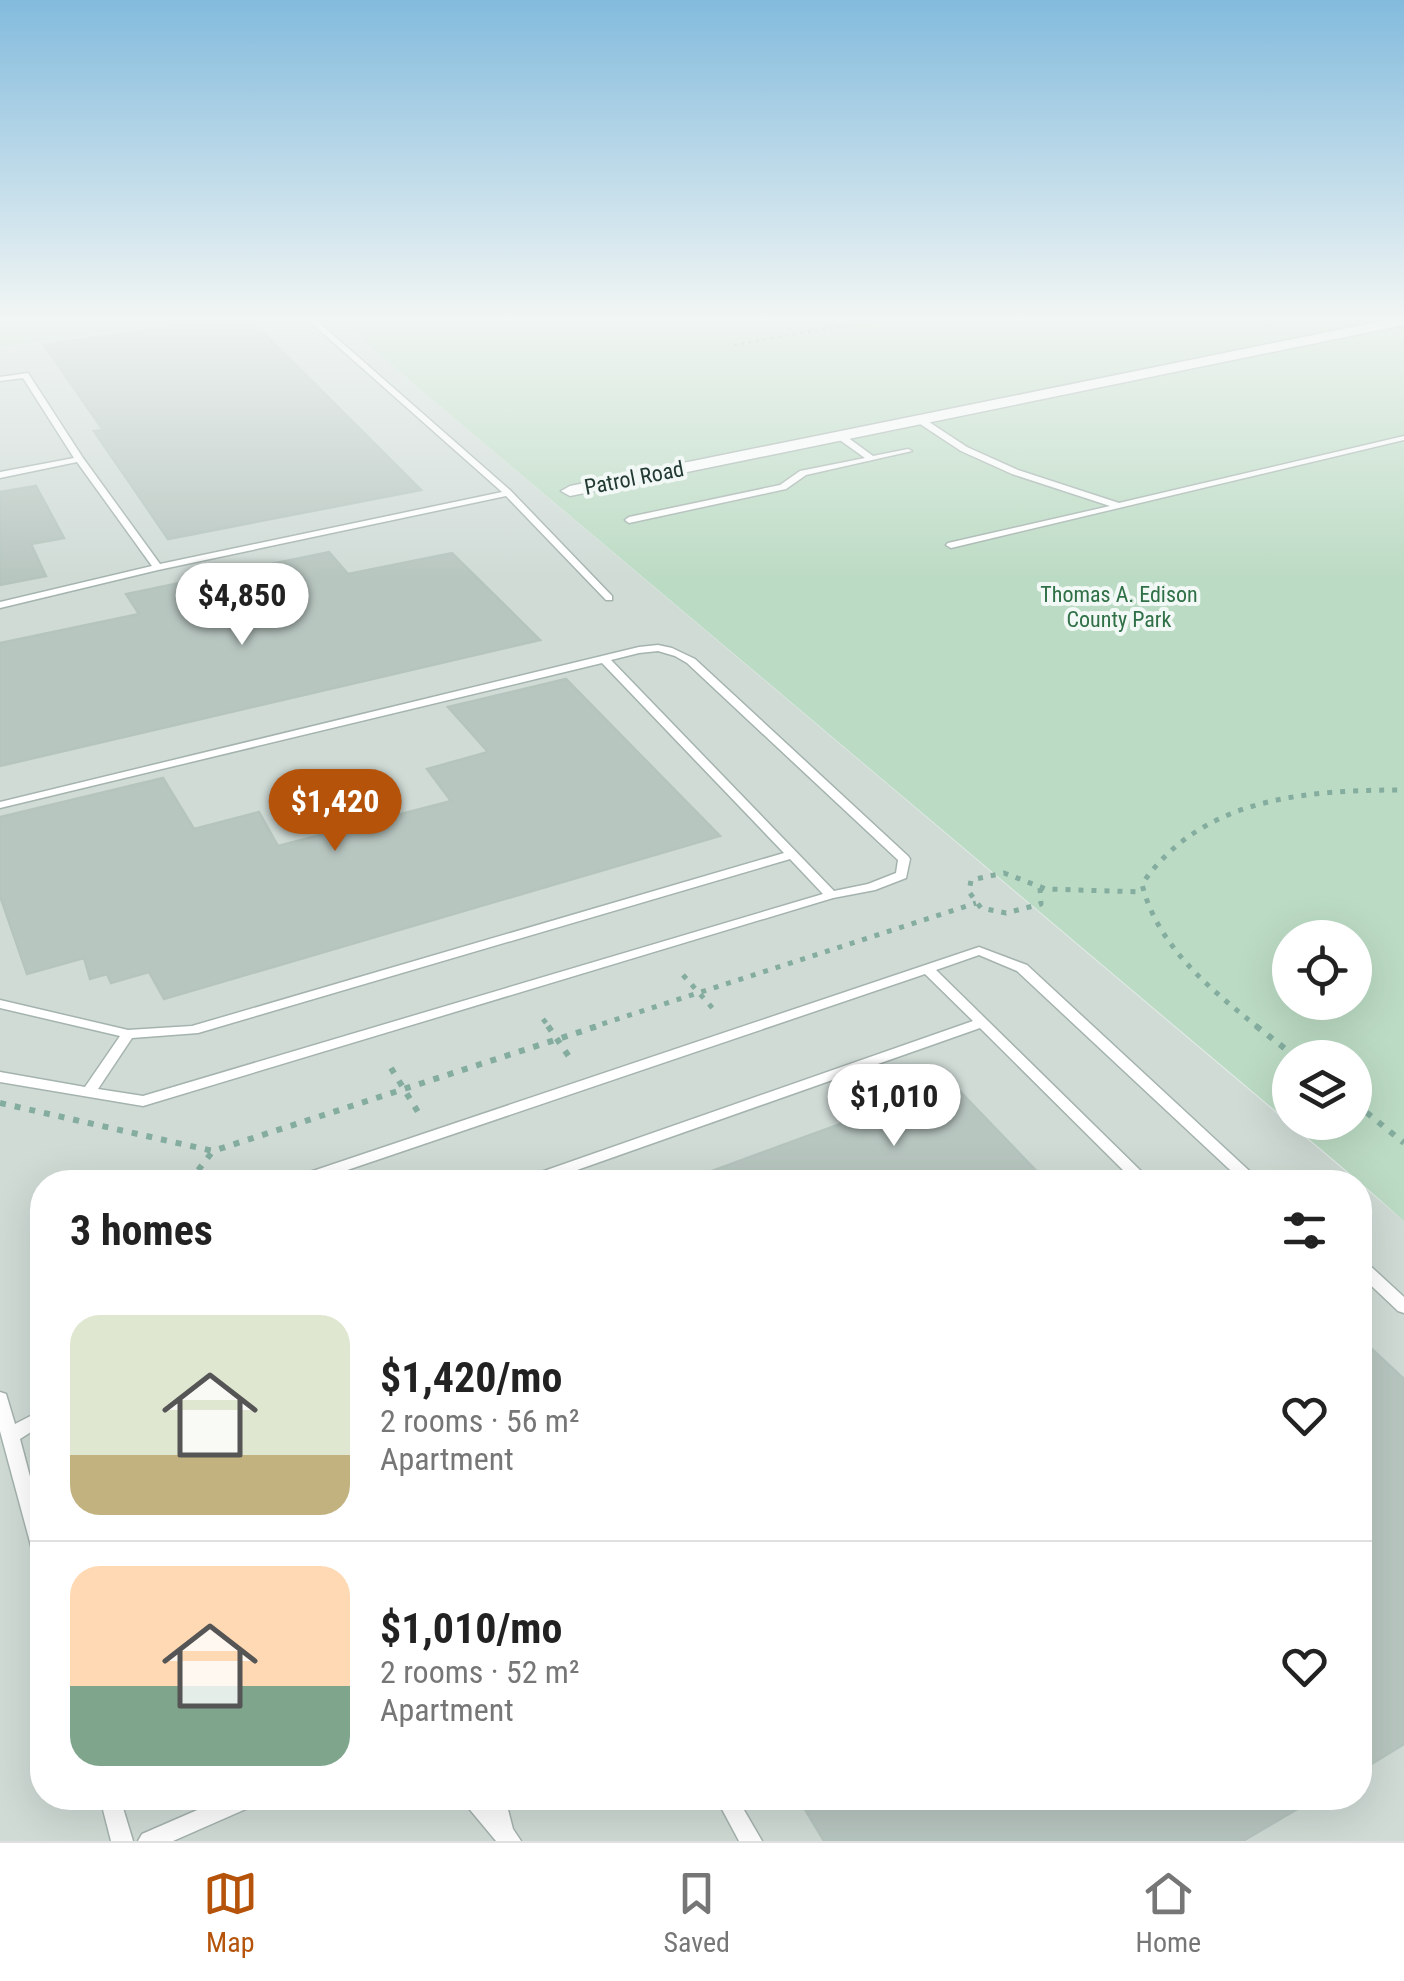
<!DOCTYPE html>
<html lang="en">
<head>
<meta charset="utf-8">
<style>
	:root { --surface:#fff; --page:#f6f6f6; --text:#222; --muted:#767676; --line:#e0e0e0; --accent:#b45309 }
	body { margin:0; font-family:"Roboto Condensed",sans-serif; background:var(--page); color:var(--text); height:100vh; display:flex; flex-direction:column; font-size:38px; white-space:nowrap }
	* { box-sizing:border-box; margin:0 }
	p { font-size:32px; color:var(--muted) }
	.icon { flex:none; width:55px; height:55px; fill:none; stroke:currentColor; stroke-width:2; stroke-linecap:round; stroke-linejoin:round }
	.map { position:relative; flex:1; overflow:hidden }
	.side { position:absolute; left:30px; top:1170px; width:1342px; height:640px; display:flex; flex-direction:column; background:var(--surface); border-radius:40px; box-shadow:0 10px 40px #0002 }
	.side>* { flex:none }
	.fabs { position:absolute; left:1272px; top:920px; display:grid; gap:20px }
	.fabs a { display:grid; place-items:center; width:100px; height:100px; border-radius:50%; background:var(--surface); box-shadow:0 10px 40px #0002; font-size:50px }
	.price { position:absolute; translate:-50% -85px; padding:0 22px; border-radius:35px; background:#fff; color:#222; font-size:32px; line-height:65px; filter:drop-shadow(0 2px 5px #0008) }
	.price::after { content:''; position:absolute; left:50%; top:60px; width:30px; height:22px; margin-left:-15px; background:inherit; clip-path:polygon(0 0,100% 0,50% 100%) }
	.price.current { background:var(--accent); color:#fff }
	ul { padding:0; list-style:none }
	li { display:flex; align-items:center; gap:30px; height:250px; padding:0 40px }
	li+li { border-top:2px solid var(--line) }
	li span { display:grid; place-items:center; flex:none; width:280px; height:200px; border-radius:30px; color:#555 }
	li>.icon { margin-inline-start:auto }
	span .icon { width:120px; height:120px; fill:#fffc; stroke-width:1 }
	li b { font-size:42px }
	h2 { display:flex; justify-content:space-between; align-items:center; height:120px; padding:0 40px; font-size:42px }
	.dock { display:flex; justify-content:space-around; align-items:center; height:140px; border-top:2px solid var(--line); background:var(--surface); font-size:28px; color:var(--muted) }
	.dock a { display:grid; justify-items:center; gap:5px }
	.dock .current { color:var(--accent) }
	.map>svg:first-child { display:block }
	.built { fill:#d0dbd6 }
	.green { fill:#bcdbc4; fill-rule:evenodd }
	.building { fill:#b8c6c0; stroke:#b5c5be; stroke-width:2.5 }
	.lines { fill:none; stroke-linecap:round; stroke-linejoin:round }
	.service-casing { stroke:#a5b3ae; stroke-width:3 }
	.minor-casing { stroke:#a5b3ae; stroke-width:3 }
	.path-far2 { stroke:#84ad9f; stroke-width:2.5; stroke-dasharray:2.5 5; stroke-linecap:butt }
	.path-far1 { stroke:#84ad9f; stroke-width:5; stroke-dasharray:5 8; stroke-linecap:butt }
	.path { stroke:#84ad9f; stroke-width:6; stroke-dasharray:6 9; stroke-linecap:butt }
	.service { fill:#fff; fill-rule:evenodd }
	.minor { fill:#fff; fill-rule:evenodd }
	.labels { text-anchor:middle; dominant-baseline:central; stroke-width:8; stroke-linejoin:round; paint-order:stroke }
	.far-street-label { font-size:22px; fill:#233b34; stroke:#f2f8f5 }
	.far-park-label { font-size:22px; fill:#307047; stroke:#f2f8f5 }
</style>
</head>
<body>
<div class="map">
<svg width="1404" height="1841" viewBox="0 0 1404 1841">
	<rect width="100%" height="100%" fill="#e2ebe7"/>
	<path class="built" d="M0 320H338L1358 1182H42V1798H1360V1184L1404 1221V1841H0Z"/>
	<g class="green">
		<path d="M0 320H198L0 347Z"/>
		<path d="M338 320H1404V1221L1360 1182ZM1290 938H1355V1002H1290ZM1290 1058H1355V1122H1290Z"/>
	</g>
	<g class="building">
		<path d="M209 320H251L421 490 168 539 94 431 103 430 44 345Z"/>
		<path d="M36 486 64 538 31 544 46 576 0 585V492Z"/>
		<path d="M329 552 348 574 452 553 540 640 0 766V643L139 614 126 594Z"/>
		<path d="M566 679 720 836 164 999 149 972 111 983 107 974 90 979 84 958 27 974 0 896V817L163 778 194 829 259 812 278 846 451 801 427 769 488 752 448 707Z"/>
		<path d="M952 1083 1047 1182H687V1180Z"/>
		<path d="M1360 1338 1404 1379V1744L1360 1771Z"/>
		<path d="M798 1798H1316L1243 1841H824Z"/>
	</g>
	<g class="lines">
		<defs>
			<g id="service">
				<path d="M308 320H316L511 491 612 596V600H606L506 496 158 570 0 608V602L152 566 77 462 0 478V472L74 458 23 378 0 381V377L28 373 83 458 160 564 502 492Z"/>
				<path d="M917 418H923L967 447 1018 470 1119 503 1404 436V440L951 548 946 545 948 543 1110 506 1012 474 961 451 917 422Z"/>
				<path d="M837 434H843L873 456 908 449 912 451 806 475 786 489 629 523 625 520 629 517 780 485 800 471 865 458 837 438Z"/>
				<path d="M658 645 672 648 695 659 908 856 910 859 906 878 875 890 833 898 143 1106 0 1082V1072L85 1087 120 1036 0 1008V1000L128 1030 192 1026 784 853 602 663 0 808V802L639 647ZM658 651 675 656 687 663 898 860 896 873 868 884 834 891 611 660 639 653ZM790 859 823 894 143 1096 98 1089 132 1038 198 1033Z"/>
				<path d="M979 947 1027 965 1257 1178 1259 1182H1243L1017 971 979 955 936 970 1146 1176 1154 1178 1156 1182H1135L980 1028 543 1182H522L524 1178 973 1021 925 974 312 1182H290L292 1178Z"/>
				<path d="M1360 1260 1366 1262 1404 1297V1313L1398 1311 1360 1275Z"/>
				<path d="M0 1392 6 1394 15 1424 42 1410V1425L20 1439 42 1522V1561L36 1559 33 1553 0 1431Z"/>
				<path d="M100 1798H120L133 1841H111Z"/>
				<path d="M225 1798H258L255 1805 173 1841H138L142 1834Z"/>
				<path d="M463 1798H505L513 1829 521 1841H496L466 1805Z"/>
				<path d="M716 1798H737L762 1841H739Z"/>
			</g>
			<path id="minor" d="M1387 320H1404V325L570 496 561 491 570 486Z"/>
		</defs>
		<use href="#service" class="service-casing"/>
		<use href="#minor" class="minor-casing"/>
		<path class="path-far2" d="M734 345 875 320"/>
		<g class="path-far1">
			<path d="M1040 888 1041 904 1006 913 981 908 969 892 971 880 1004 873 1046 889 1143 892"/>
			<path d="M683 975 716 1012"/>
			<path d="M543 1019 550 1028"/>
			<path d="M590 1028 976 903"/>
			<path d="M1259 1028C1211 990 1157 946 1142 884 1202 797 1306 790 1404 790"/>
		</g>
		<g class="path">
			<path d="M548 1026 572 1061"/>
			<path d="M1256 1026 1297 1058"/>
			<path d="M391 1068 418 1112"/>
			<path d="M0 1103 213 1151 598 1026"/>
			<path d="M1355 1103 1404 1143"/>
			<path d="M189 1182 213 1151"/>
			<path d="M38 1380 42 1374"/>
		</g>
		<use href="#service" class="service"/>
		<use href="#minor" class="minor"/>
	</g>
	<linearGradient id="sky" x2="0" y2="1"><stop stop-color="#83bbdd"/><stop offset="0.55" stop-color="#f2f6f4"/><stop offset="1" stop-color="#f2f6f4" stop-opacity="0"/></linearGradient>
	<rect width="1404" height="578" fill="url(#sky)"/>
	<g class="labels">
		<g class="far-street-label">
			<text transform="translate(634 478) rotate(-11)">Patrol Road</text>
		</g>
		<g class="far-park-label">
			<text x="1119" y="594">Thomas A. Edison<tspan x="1119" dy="25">County Park</tspan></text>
		</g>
	</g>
</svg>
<div class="fabs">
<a><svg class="icon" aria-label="locate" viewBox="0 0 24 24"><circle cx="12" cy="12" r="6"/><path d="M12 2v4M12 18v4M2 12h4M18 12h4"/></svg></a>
<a><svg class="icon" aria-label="layers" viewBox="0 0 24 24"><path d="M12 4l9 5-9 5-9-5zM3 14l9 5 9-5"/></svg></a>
</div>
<b class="price" style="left:242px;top:648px">$4,850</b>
<b class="price current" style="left:335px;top:854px">$1,420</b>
<b class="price" style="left:894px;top:1149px">$1,010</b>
<section class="side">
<h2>3 homes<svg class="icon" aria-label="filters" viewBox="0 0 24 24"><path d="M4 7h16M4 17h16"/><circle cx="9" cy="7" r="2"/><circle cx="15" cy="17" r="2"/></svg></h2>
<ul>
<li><span style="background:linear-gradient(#dfe7d0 70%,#c2b280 0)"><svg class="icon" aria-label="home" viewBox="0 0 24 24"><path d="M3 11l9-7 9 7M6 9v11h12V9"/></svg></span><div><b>$1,420/mo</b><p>2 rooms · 56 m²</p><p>Apartment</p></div><svg class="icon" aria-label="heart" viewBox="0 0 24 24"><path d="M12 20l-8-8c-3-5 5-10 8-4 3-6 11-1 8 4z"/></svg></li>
<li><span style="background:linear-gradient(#ffd9b3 60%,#7fa58c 0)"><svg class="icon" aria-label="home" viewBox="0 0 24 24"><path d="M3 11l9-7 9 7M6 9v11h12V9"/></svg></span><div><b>$1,010/mo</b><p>2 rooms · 52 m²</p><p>Apartment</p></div><svg class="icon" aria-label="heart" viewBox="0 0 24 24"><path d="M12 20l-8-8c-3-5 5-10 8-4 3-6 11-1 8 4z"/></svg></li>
</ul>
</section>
</div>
<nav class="dock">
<a class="current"><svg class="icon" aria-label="map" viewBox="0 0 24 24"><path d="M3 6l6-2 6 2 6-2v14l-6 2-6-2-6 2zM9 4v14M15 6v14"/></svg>Map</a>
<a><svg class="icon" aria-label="saved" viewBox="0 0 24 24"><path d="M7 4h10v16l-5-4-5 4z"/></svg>Saved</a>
<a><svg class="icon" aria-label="home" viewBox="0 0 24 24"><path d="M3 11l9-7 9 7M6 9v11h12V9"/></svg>Home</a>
</nav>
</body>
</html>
